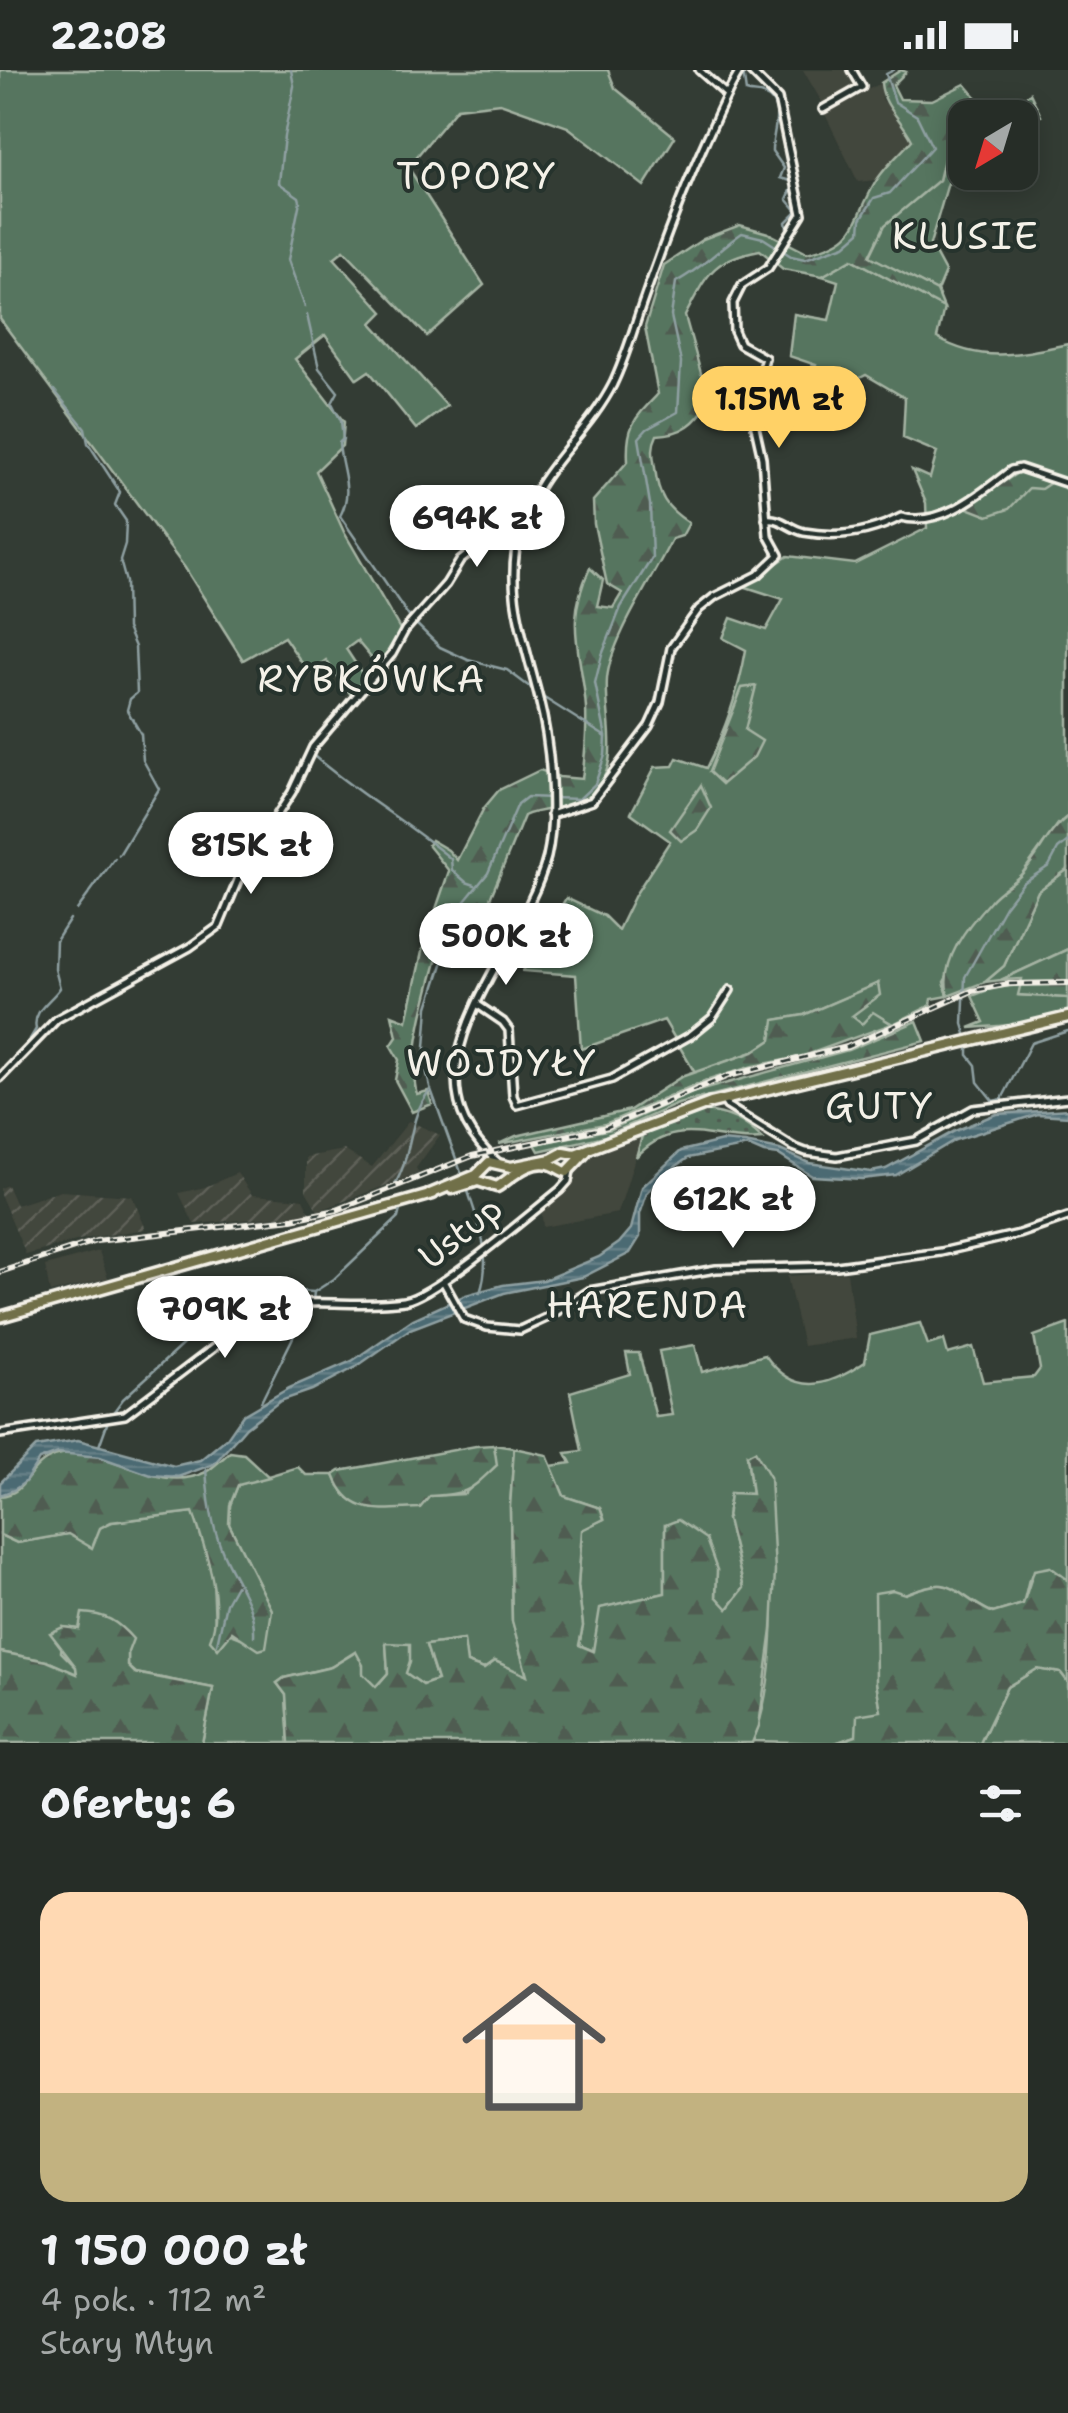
<!DOCTYPE html>
<html lang="pl">
<head>
<meta charset="utf-8">
<style>
	:root { --surface:#262d27; --page:#2e352f; --text:#f1f3f6; --muted:#a4a8a7; --line:#424944; --accent:#ffd166 }
	body { margin:0; font-family:"Shantell Sans",sans-serif; background:var(--page); color:var(--text); height:100vh; display:flex; flex-direction:column; font-size:38px; white-space:nowrap }
	* { box-sizing:border-box; margin:0 }
	p { font-size:32px; color:var(--muted) }
	.icon { flex:none; width:55px; height:55px; fill:none; stroke:currentColor; stroke-width:2; stroke-linecap:round; stroke-linejoin:round }
	.map { position:relative; height:1673px; overflow:hidden }
	.panel { display:flex; flex-direction:column; background:var(--surface); flex:1 }
	.panel>* { flex:none }
	.needle { width:65px; rotate:218deg }
	.tools { position:absolute; left:948px; top:30px; display:grid; gap:20px }
	.tools a { display:grid; place-items:center; width:90px; height:90px; border-radius:20px; background:var(--surface); box-shadow:0 5px 25px #0003,0 0 0 2px var(--line); font-size:50px }
	.price { position:absolute; translate:-50% -85px; padding:0 22px; border-radius:35px; background:#fff; color:#222; font-size:32px; line-height:65px; filter:drop-shadow(0 2px 5px #0008) }
	.price::after { content:''; position:absolute; left:50%; top:60px; width:30px; height:22px; margin-left:-15px; background:inherit; clip-path:polygon(0 0,100% 0,50% 100%) }
	.price.selected { background:var(--accent); color:#111 }
	ul { padding:0; list-style:none }
	li { display:grid; align-content:center; gap:20px; height:530px; padding:0 40px }
	li+li { border-top:2px solid var(--line) }
	li span { display:grid; place-items:center; height:310px; border-radius:30px; color:#555 }
	li>.icon { margin-inline-start:auto }
	span .icon { width:180px; height:180px; fill:#fffc; stroke-width:1 }
	li b { font-size:42px }
	h2 { display:flex; justify-content:space-between; align-items:center; height:120px; padding:0 40px; font-size:42px }
	.status { display:flex; justify-content:space-between; align-items:center; height:70px; padding:0 50px; background:var(--surface); direction:ltr }
	.status svg { height:28px; fill:currentColor }
	.map>svg:first-child { display:block }
	.built { fill:#42463c }
	.industrial { fill:url(#industrial-furrows) }
	.grass { fill:#56755e; stroke:#a5b3a3; stroke-width:2.5 }
	.forest { fill:url(#forest-firs); stroke:#a5b3a3; stroke-width:2.5 }
	.park { fill:url(#park-dots); stroke:#a5b3a3; stroke-width:2.5 }
	.water { fill:url(#water-rules); stroke:#8fa0a2; stroke-width:2.5 }
	.lines { fill:none; stroke-linecap:round; stroke-linejoin:round }
	.stream { stroke:#8fa0a2; stroke-width:2.5 }
	.minor-casing { stroke:#f4f1e8; stroke-width:12 }
	.major-casing { stroke:#f4f1e8; stroke-width:15 }
	.minor { stroke:#26332d; stroke-width:5 }
	.major { stroke:#71704a; stroke-width:8 }
	.rail-casing { stroke:#f4f1e8; stroke-width:6 }
	.rail { stroke:#26332d; stroke-width:2.5; stroke-dasharray:8; stroke-linecap:butt }
	.labels { text-anchor:middle; dominant-baseline:central; stroke-width:8; stroke-linejoin:round; paint-order:stroke }
	.street-label { font-size:35px; fill:#f4f1e8; stroke:#26332d }
	.neighbourhood-label { font-size:38px; letter-spacing:2.5px; fill:#f4f1e8; stroke:#26332d }
</style>
</head>
<body>
<div class="status"><b>22:08</b><svg viewBox="0 0 49 12"><path d="M0 12V9h3v3zM5 12V6h3v6zM10 12V3h3v9zM15 12V0h3v12zM26 1h20v11H26zM47 4h2v5h-2z"/></svg></div>
<div class="map">
<svg width="1068" height="1673" viewBox="0 0 1068 1673">
	<defs>
		<pattern id="industrial-furrows" width="10" height="10" patternUnits="userSpaceOnUse" patternTransform="scale(2.5)"><rect width="10" height="10" fill="#42463c"/><path d="M-1 1l2-2M0 10L10 0M9 11l2-2" fill="none" stroke="#5e6158"/></pattern>
		<pattern id="forest-firs" width="22" height="20" patternUnits="userSpaceOnUse" patternTransform="scale(2.5)"><rect width="22" height="20" fill="#56755e"/><path d="M5 1l3.5 6h-7zM16 11l3.5 6h-7z" fill="#4f5c51"/></pattern>
		<pattern id="park-dots" width="8" height="8" patternUnits="userSpaceOnUse" patternTransform="scale(2.5)"><rect width="8" height="8" fill="#56755e"/><path d="M2 2h.1M6 6h.1" fill="none" stroke="#4f5c51" stroke-width="1.8" stroke-linecap="round"/></pattern>
		<pattern id="water-rules" width="6" height="5" patternUnits="userSpaceOnUse" patternTransform="scale(2.5)"><rect width="6" height="5" fill="#4c6a73"/><path d="M0 2.5h6" fill="none" stroke="#668087"/></pattern>
	</defs>
	<rect width="100%" height="100%" fill="#333c34"/>
	<filter id="ink" filterUnits="userSpaceOnUse"><feTurbulence type="fractalNoise" baseFrequency=".01" numOctaves="2"/><feDisplacementMap in="SourceGraphic" scale="20" xChannelSelector="R" yChannelSelector="G"/><feConvolveMatrix kernelMatrix="1 2 1 2 8 2 1 2 1" color-interpolation-filters="sRGB"/></filter>
	<g filter="url(#ink)">
		<g class="built">
			<path d="M803 0H847L857 17 823 34Z"/>
			<path d="M881 13 882 29 904 53 912 70 876 110 858 112 824 42Z"/>
			<path d="M642 1065 618 1143 543 1157 541 1138 569 1117 584 1090Z"/>
			<path d="M99 1181 108 1208 50 1223 45 1196Z"/>
			<path d="M847 1202 856 1268 803 1276 787 1206Z"/>
		</g>
		<g class="industrial">
			<path d="M409 1051 440 1065 416 1098 419 1103 318 1141 306 1121V1087L344 1080 372 1097Z"/>
			<path d="M237 1103 252 1125 303 1129 310 1144 194 1154 179 1123 205 1117Z"/>
			<path d="M7 1115 16 1135 61 1121 132 1126 146 1159 83 1169 26 1185 0 1124V1118Z"/>
		</g>
		<g class="grass">
			<path d="M0 0H608L615 18 675 67 644 116 568 57 500 33 457 38 408 97 484 215 427 266 344 180 334 188 383 242 372 253 447 336 416 359 369 301 357 309 325 265 295 289 344 352 342 376 316 401 344 462 401 561 378 596 357 571 346 579 365 608 351 625 326 590 309 603 284 567 243 590 185 498 0 249Z"/>
			<path d="M950 74 965 82V102L984 103 979 114 948 113 930 174 945 202 937 221 869 186 884 155 939 110Z"/>
			<path d="M852 189 944 238 937 268C982 294 1021 284 1068 274V746L1058 754 1021 805 991 830 944 912 948 926 932 929 931 935 893 954 873 943 862 954 852 946 877 914 804 945 775 950 771 970 753 982 695 1003 664 950 581 979 576 905 523 901 566 828 604 846 618 860 635 825 670 771 631 743 655 697 673 696 677 688 706 698C725 661 739 620 746 580L723 568 731 548 766 560 783 529 743 516 788 486 855 494 927 458 926 433 912 400 930 408 937 382 903 368 905 328 866 305 825 326 809 319 816 295 789 286 794 244 829 250 838 211 822 206Z"/>
			<path d="M1068 799V879L1001 910 985 912 1004 896 1038 821Z"/>
			<path d="M1021 915 1019 925 1068 928V942L1013 955 969 958 984 952 972 926 993 918Z"/>
			<path d="M920 1253 928 1275 944 1270 948 1284 973 1277 983 1312 1034 1307 1040 1299 1034 1266 1068 1254V1510L1050 1497 1029 1509 1023 1534 993 1543C949 1522 956 1503 905 1524L876 1612 881 1641 856 1666 835 1673 753 1671C782 1599 771 1485 770 1407L747 1385 752 1424 730 1423 727 1449 744 1518 727 1540 716 1526 717 1500 665 1456V1523L601 1538 594 1581 579 1575 583 1556 578 1516 582 1459 604 1449 600 1438 564 1426 551 1396 571 1393 566 1383 582 1381 570 1322 630 1304 626 1283H639L656 1347 672 1345 659 1281 695 1275 702 1302 765 1285C795 1327 827 1318 865 1292L870 1265Z"/>
			<path d="M494 1375 514 1378 510 1437 512 1551 527 1607 495 1591 484 1599 467 1593 463 1570 426 1575 437 1610 423 1615 405 1603 410 1591 386 1573 388 1603 375 1617 363 1604 355 1582 331 1597 284 1608 277 1613 286 1625 289 1673H202L213 1618 136 1603 128 1596V1582L79 1559 63 1557 61 1582 76 1597 77 1605 47 1591 0 1582V1465L17 1473 99 1458 112 1452 194 1442 213 1506 215 1558 249 1571 272 1540 229 1454 230 1435 238 1415 298 1397 306 1405H334L339 1416 430 1426 464 1424 496 1395Z"/>
			<path d="M1037 1599 1061 1603 1068 1612V1673H980L1007 1617Z"/>
		</g>
		<g class="forest">
			<path d="M901 0 906 2 893 15 900 29 932 30 965 14 993 46 1012 39 1030 23 1041 46 1020 51V48L971 47 957 35 939 110 885 155 870 186 937 221 944 238 852 189 822 206 783 199 760 180C711 189 707 205 685 246L709 332C696 353 683 364 657 365 651 377 653 385 655 398 658 426 666 438 689 453L682 466 672 469C654 506 610 571 607 609 604 650 625 695 589 727 572 742 543 736 524 746L480 853H460L448 849C437 891 405 986 417 1024L428 1021 432 1034 412 1042 395 1010 399 990 391 976 397 967 392 945 407 951 423 877 449 801 428 775 431 770 448 780 457 790 484 738 499 720 540 700 559 707 582 709C585 686 587 661 586 638 582 582 563 554 590 498L603 510 597 536 613 538 622 523 607 514 594 454 593 431 628 391C626 356 634 349 658 324L645 257 664 195 703 169 740 155 768 163 807 183C861 169 851 155 875 113 884 97 900 84 912 70 901 48 883 37 881 13Z"/>
			<path d="M1019 402 1050 413 1041 419 1029 418 1009 439 988 446 965 437Z"/>
			<path d="M756 616 745 660 762 671 754 687 722 714 709 702 742 618Z"/>
			<path d="M701 715 711 738 697 760 681 771 670 760Z"/>
			<path d="M1068 746V799L1038 821 1004 896 985 912 948 926C939 891 967 856 990 831 998 821 1010 815 1020 806 1038 788 1047 762 1068 746Z"/>
			<path d="M1068 879V928L1018 925 1022 909 1001 910Z"/>
			<path d="M878 913 880 925 852 946 862 954 873 942 892 954 801 987 753 996 709 1010 605 1054 499 1074 516 1066 630 1040 681 1007 753 982 771 970 774 950 804 945Z"/>
			<path d="M917 951 925 971 678 1034 605 1066 539 1081 535 1074 611 1059 691 1023 848 980Z"/>
			<path d="M494 1375 497 1395C467 1423 470 1423 430 1426L420 1438C382 1439 350 1448 334 1405L340 1401 476 1376Z"/>
			<path d="M514 1378 547 1385 564 1426 600 1438 604 1449 582 1460 578 1516 583 1556 579 1575 593 1581 600 1538 665 1523V1455L678 1450 706 1469 717 1500 716 1526 728 1539 744 1518 727 1449 730 1423 752 1424 747 1385 755 1381 770 1407 775 1501 772 1560 759 1656 752 1673H289L286 1625 277 1613 284 1608 331 1597 356 1582 363 1595V1604L376 1617 388 1603 386 1573 410 1574V1591L406 1603 423 1615 437 1610 426 1575 464 1570 467 1593 484 1599 495 1591 527 1606 512 1551 510 1437Z"/>
			<path d="M230 1382 244 1384 269 1407 238 1415 230 1435 229 1454 272 1540 266 1578 259 1580 232 1562 218 1579 210 1570C225 1535 205 1478 193 1442L111 1452 100 1458 92 1478 68 1464 17 1473 0 1465V1426C33 1423 25 1387 69 1383 115 1380 158 1425 206 1402 214 1397 223 1388 230 1382Z"/>
			<path d="M1050 1497 1068 1510V1612L1061 1603 1037 1599 1007 1617 980 1673H835L856 1666 857 1645 881 1641 876 1612 875 1523 893 1520 905 1524C957 1503 949 1523 993 1543L1023 1534 1034 1500Z"/>
			<path d="M82 1543C106 1544 117 1551 133 1569L128 1582V1596L135 1603 213 1618 202 1673H0V1582L47 1591 77 1604 76 1597 50 1563 63 1557 79 1559Z"/>
		</g>
		<path class="park" d="M703 1041C730 1043 744 1051 763 1069 713 1074 678 1043 636 1087L642 1066 634 1069V1066Z"/>
		<path class="water" d="M1068 1039V1046L1038 1044 955 1070 896 1105 862 1109 812 1106 779 1085 764 1083 748 1076 688 1088 664 1105 647 1123 640 1144V1167L630 1183 583 1207 504 1223 410 1259 356 1297 312 1320 280 1331 246 1357 214 1394 178 1407 151 1405 100 1387 58 1383 39 1390 25 1412 14 1420 0 1425V1413L36 1377 78 1370 174 1396 200 1390 227 1368 243 1345 289 1318 352 1291 413 1249 466 1225 503 1215 544 1210 599 1187 619 1173 631 1159 642 1117 681 1081 722 1071 745 1073 780 1080 809 1093 871 1102 886 1099 955 1061 996 1044Z"/>
		<g class="lines">
			<g class="stream">
				<path d="M291 0 294 16 284 66 279 113 299 127 300 131 288 190 305 237"/>
				<path d="M743 1 746 22C752 24 758 23 763 25 787 33 771 66 772 81L784 98 780 108 791 111 793 116 787 129 797 141 786 152 788 162"/>
				<path d="M307 245 319 298 338 322 332 333 341 351 343 369 339 373C341 401 354 420 340 446L410 548 440 577 468 590 507 600 535 621"/>
				<path d="M54 320 85 358 88 373 120 422 115 435 126 451 125 474 120 490 126 512 127 558 135 577 137 623 130 629 127 640 141 664 143 690 159 719 119 785"/>
				<path d="M541 626 606 667"/>
				<path d="M315 687C358 724 407 752 451 789L452 800 466 812 475 815"/>
				<path d="M77 840 115 788"/>
				<path d="M967 967 963 954 965 907 1005 836 1023 813 1049 796 1058 779 1068 771"/>
				<path d="M30 969 36 959C32 941 50 932 60 918L55 899 56 871 70 849"/>
				<path d="M968 976V985L976 995 978 1012 993 1031"/>
				<path d="M993 1031 1002 1029 1031 973 1068 961"/>
				<path d="M463 1108 430 1017 424 991 428 937 461 836 488 803 518 734 527 727 579 729 595 714 605 685 606 667 595 613 602 585 621 537 652 488 650 434 639 368 647 359 678 342 681 292 671 246 676 212C701 199 719 179 742 163L763 168 791 186 805 189 845 175 860 162 861 149 874 128 890 123 932 77 917 46 895 32 886 4 894 0"/>
				<path d="M466 1115C478 1153 493 1184 480 1223"/>
				<path d="M394 1116C413 1085 407 1049 430 1020"/>
				<path d="M313 1230 314 1222 334 1209 398 1148 400 1140"/>
				<path d="M261 1332 308 1237"/>
				<path d="M112 1344 123 1329 192 1266 206 1261 223 1246 251 1238 283 1220 314 1222"/>
				<path d="M99 1376 108 1351"/>
				<path d="M206 1399C208 1427 211 1452 221 1478 232 1508 256 1533 254 1566"/>
				<path d="M217 1574 226 1533 236 1515"/>
			</g>
			<defs>
				<g id="minor">
					<path d="M699 0 727 25"/>
					<path d="M823 39 862 17 852 0"/>
					<path d="M766 449C782 447 789 459 804 462 838 468 870 463 901 447 941 458 981 423 1011 400L1020 398 1068 414"/>
					<path d="M551 745 592 731 649 656 660 632 671 578 699 539 714 527 758 505 779 485 768 465 762 388 754 352V326L765 288 740 274 734 261 733 233 742 215 768 198 802 144 778 29 749 0"/>
					<path d="M478 935 503 952 509 960 513 1026 517 1035 612 1009 691 965 712 948 730 920"/>
					<path d="M0 1008 57 949 190 877 219 856 243 798 292 722 313 677 392 584 405 560 446 514 460 491 515 447 523 448"/>
					<path d="M723 1030 727 1036 793 1077 806 1082 837 1086 916 1071 973 1039 1068 1028"/>
					<path d="M499 1093C389 1001 522 886 547 787 557 744 550 672 539 629 525 571 503 520 520 460 536 400 586 367 613 314 626 287 634 257 644 229 663 174 683 121 707 68 718 45 727 21 741 0"/>
					<path d="M443 1211 464 1249 487 1257 520 1260 548 1247 589 1221 716 1199 837 1196 941 1182 1019 1164 1068 1147"/>
					<path d="M0 1364 125 1345 266 1238C310 1227 359 1238 404 1231 435 1226 530 1144 560 1120L568 1111 570 1101"/>
				</g>
				<g id="major">
					<path d="M452 1119 478 1111 497 1117C511 1108 531 1087 552 1095 557 1097 562 1101 567 1102L586 1082"/>
					<path d="M430 1124 476 1105 489 1092 511 1097 551 1089 564 1082 575 1084 711 1033 1068 947"/>
					<path d="M0 1247 433 1124"/>
				</g>
			</defs>
			<use href="#minor" class="minor-casing"/>
			<use href="#major" class="major-casing"/>
			<use href="#minor" class="minor"/>
			<use href="#major" class="major"/>
			<defs>
				<path id="rail" d="M0 1202 96 1171 292 1149 337 1140 472 1086 607 1057 728 1006 847 977 972 921 1009 914 1068 913"/>
			</defs>
			<use href="#rail" class="rail-casing"/>
			<use href="#rail" class="rail"/>
		</g>
	</g>
	<g class="labels">
		<g class="street-label">
			<text transform="translate(460 1162) rotate(-38)">Ustup</text>
		</g>
		<g class="neighbourhood-label">
			<text x="477" y="105">TOPORY</text>
			<text x="966" y="165">KLUSIE</text>
			<text x="372" y="608">RYBKÓWKA</text>
			<text x="502" y="992">WOJDYŁY</text>
			<text x="880" y="1035">GUTY</text>
			<text x="648" y="1234">HARENDA</text>
		</g>
	</g>
</svg>
<div class="tools">
<a><svg class="needle" viewBox="-14 -14 28 28"><path d="M0-13l5 13h-10z" fill="#e53935"/><path d="M0 13l5-13h-10z" fill="#a4a8a7"/></svg></a>
</div>
<b class="price selected" style="left:779px;top:381px">1.15M zł</b>
<b class="price" style="left:477px;top:500px">694K zł</b>
<b class="price" style="left:251px;top:827px">815K zł</b>
<b class="price" style="left:506px;top:918px">500K zł</b>
<b class="price" style="left:733px;top:1181px">612K zł</b>
<b class="price" style="left:225px;top:1291px">709K zł</b>
</div>
<section class="panel">
<h2>Oferty: 6<svg class="icon" aria-label="filters" viewBox="0 0 24 24"><path d="M4 7h16M4 17h16"/><circle cx="9" cy="7" r="2"/><circle cx="15" cy="17" r="2"/></svg></h2>
<ul>
<li><span style="background:linear-gradient(#ffd9b3 65%,#c2b280 0)"><svg class="icon" aria-label="home" viewBox="0 0 24 24"><path d="M3 11l9-7 9 7M6 9v11h12V9"/></svg></span><div><b>1 150 000 zł</b><p>4 pok. · 112 m²</p><p>Stary Młyn</p></div></li>
</ul>
</section>
</body>
</html>
